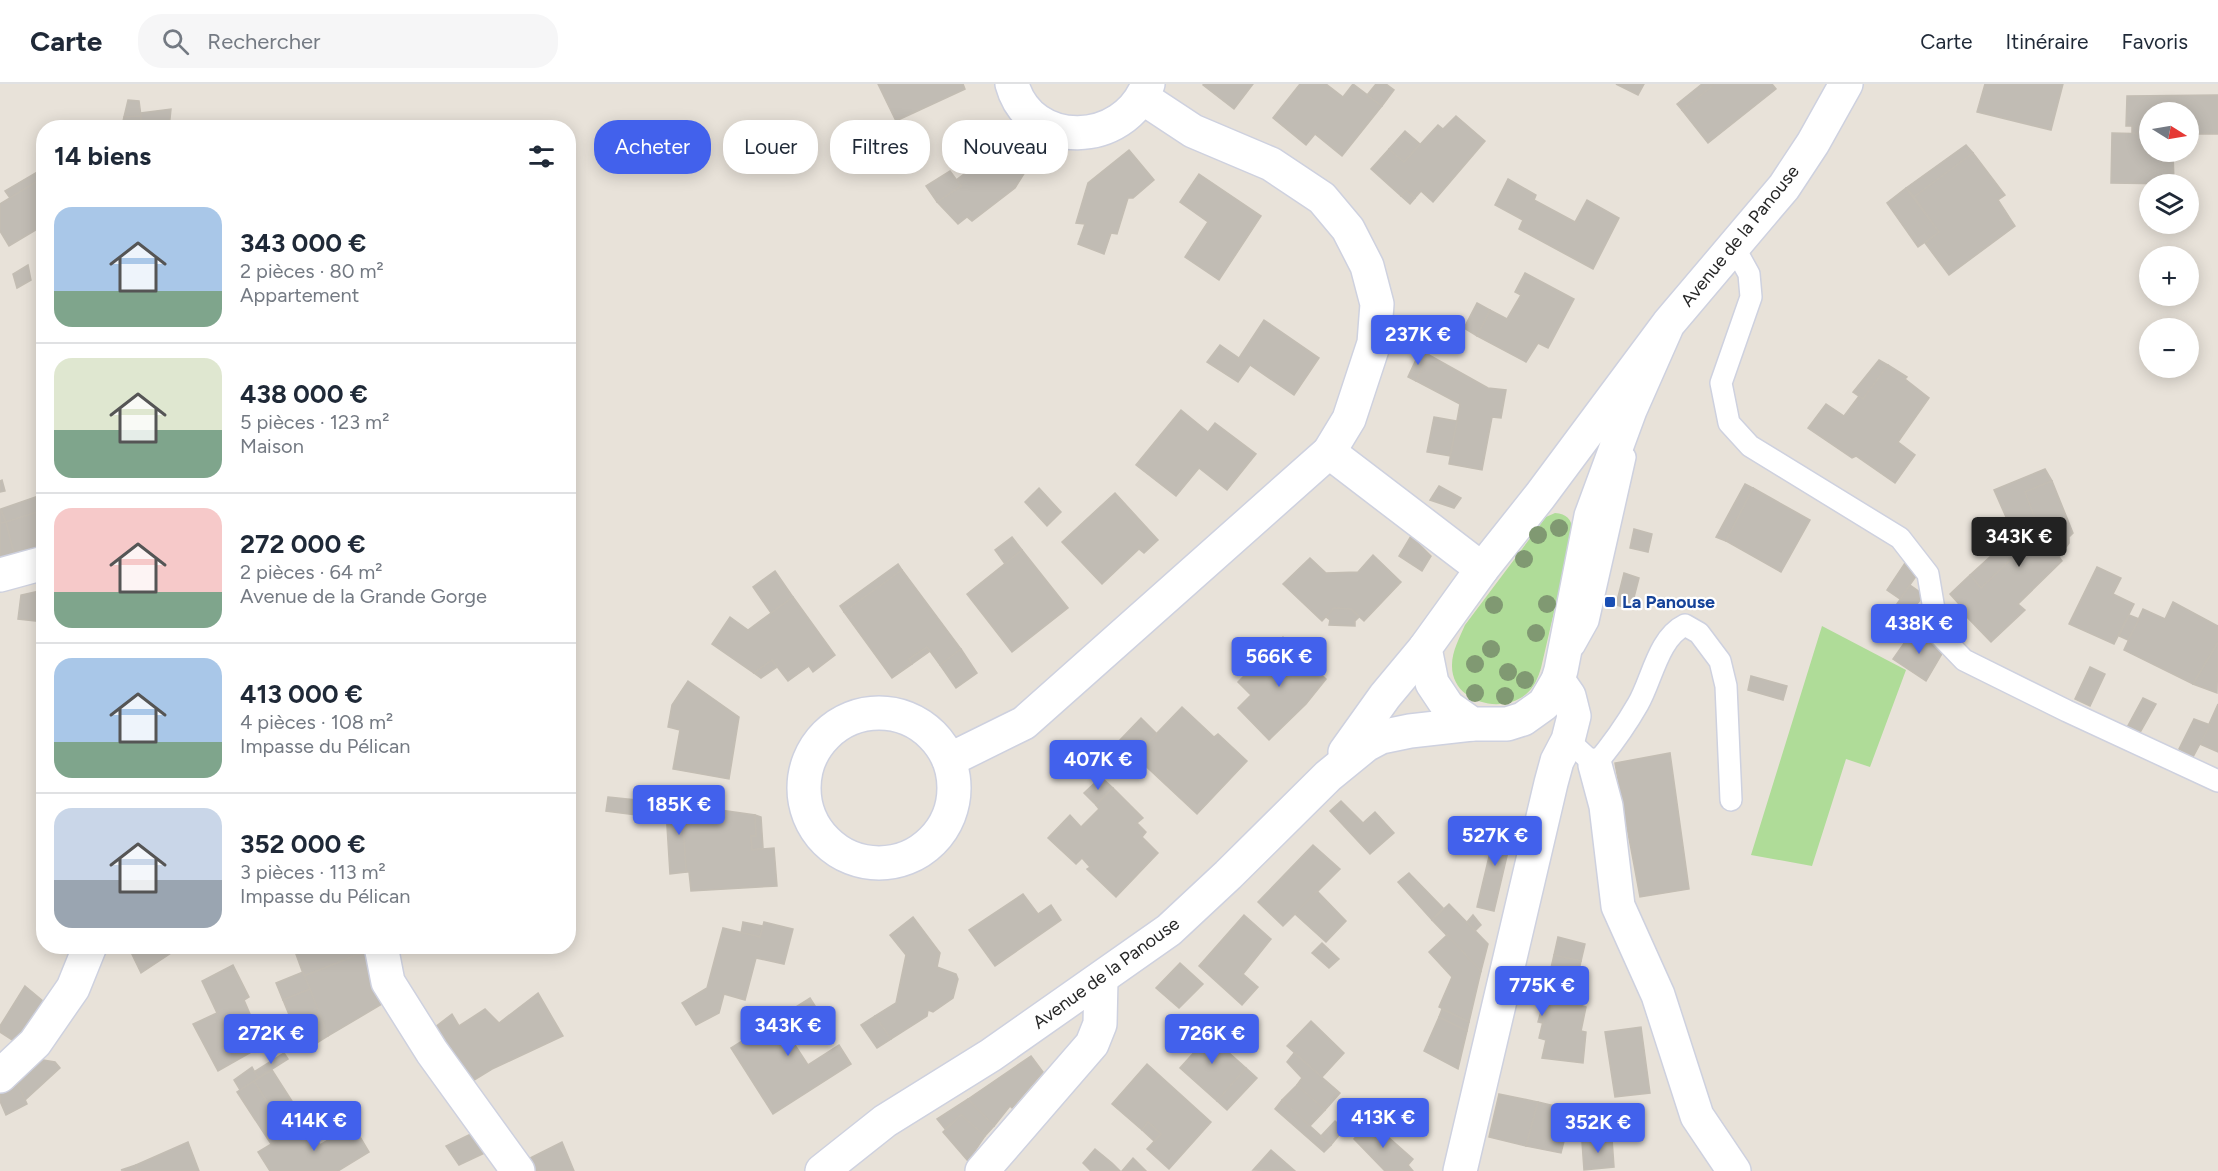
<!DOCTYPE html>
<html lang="fr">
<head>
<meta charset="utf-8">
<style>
	:root { --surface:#fff; --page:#f6f6f7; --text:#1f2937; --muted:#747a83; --line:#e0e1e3; --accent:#4261ec }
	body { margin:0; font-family:Figtree,sans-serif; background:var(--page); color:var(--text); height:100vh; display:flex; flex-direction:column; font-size:22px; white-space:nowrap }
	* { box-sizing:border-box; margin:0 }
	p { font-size:20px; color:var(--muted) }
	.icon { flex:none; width:33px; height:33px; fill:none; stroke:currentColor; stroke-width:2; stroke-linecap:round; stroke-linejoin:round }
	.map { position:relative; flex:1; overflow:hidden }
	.panel { position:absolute; left:36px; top:36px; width:540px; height:834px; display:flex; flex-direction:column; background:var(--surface); border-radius:24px; box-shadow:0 3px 15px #0003 }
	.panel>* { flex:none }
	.top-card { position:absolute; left:594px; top:36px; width:570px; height:54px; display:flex; gap:12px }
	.needle { width:39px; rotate:101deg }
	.controls { position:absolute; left:2139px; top:18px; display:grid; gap:12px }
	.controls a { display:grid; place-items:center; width:60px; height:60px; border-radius:50%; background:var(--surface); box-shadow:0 3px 15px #0003; font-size:30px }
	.price { position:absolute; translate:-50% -51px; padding:0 14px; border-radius:6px; background:var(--accent); color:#fff; font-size:20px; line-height:39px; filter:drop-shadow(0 2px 3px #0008) }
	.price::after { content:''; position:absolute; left:50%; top:36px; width:18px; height:14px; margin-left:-9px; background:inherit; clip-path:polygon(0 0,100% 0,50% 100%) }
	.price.selected { background:#222; color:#fff }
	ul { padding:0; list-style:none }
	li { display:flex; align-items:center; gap:18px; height:150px; padding:0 18px }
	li+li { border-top:2px solid var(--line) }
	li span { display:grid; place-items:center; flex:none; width:168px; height:120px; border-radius:18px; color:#555 }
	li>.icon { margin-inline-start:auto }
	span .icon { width:72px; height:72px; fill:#fffc; stroke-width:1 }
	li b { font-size:26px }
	h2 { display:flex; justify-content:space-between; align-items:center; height:72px; padding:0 18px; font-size:26px }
	.pill { padding:0 21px; border-radius:24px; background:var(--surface); box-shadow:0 3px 15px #0003; font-size:21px; line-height:54px }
	.pill.selected { background:var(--accent); color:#fff }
	header { display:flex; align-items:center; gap:36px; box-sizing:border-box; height:84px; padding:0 30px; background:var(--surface); border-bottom:2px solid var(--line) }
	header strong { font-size:28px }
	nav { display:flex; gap:33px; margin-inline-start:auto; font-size:21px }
	.search { width:420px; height:54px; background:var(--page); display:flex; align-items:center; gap:15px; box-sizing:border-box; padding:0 21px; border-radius:24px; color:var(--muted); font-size:22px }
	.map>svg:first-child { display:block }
	.green { fill:#afdc98 }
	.building { fill:#c1bcb4; stroke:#c3bdb3; stroke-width:1.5 }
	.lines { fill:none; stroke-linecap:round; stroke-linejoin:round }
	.service-casing { stroke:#ced1df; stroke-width:24 }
	.minor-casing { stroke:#ced1df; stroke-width:36 }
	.service { stroke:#fff; stroke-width:21 }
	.minor { stroke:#fff; stroke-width:33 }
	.tree { fill:#809972 }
	.transit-dot { fill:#1a4fb4; stroke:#fff; stroke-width:2 }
	.labels { text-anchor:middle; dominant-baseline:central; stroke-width:4.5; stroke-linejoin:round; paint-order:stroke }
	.street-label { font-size:18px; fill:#272727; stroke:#fff }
	.transit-label { font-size:18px; font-weight:bold; fill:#164399; stroke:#fff; text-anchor:start }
</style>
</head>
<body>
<header>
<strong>Carte</strong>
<div class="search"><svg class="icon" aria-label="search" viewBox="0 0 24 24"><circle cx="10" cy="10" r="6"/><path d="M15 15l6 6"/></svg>Rechercher</div>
<nav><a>Carte</a><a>Itinéraire</a><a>Favoris</a></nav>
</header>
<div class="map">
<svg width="2218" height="1087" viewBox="0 0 2218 1087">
	<rect width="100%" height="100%" fill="#e8e2d9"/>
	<g class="green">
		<path d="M1555 429C1567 430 1571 435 1573 446L1541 584C1538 594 1534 604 1525 611 1499 631 1451 617 1452 581 1452 567 1460 553 1465 541L1546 433Z"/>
		<path d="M1822 542 1906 586 1870 683 1846 675 1812 782 1751 771Z"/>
	</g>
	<g class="building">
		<path d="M878 0H963L965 5 896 37Z"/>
		<path d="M1204 0H1253L1234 25 1203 1Z"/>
		<path d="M1300 0H1326L1343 13 1353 0 1382 22 1342 72 1315 50 1306 61 1273 34Z"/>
		<path d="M1376 0H1386L1394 6 1382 22 1367 11Z"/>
		<path d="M1616 0H1644L1638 11Z"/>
		<path d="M1702 0H1715L1682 26 1677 20Z"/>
		<path d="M1715 0H1772L1776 5 1708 59 1682 26Z"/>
		<path d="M1985 0H2063L2051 46 1977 28Z"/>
		<path d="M2218 11V50H2188V28H2150V50L2132 49V42H2126L2127 12Z"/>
		<path d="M128 16 139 17 141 32 124 33Z"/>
		<path d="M171 25 169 44H121L123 37 141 38V29Z"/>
		<path d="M141 32V38L123 37 124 33Z"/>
		<path d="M1456 32 1485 57 1433 118 1421 107 1415 114 1406 106 1401 112 1371 85 1389 65 1404 78 1438 41 1443 45Z"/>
		<path d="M997 44 1037 69 1015 104 972 137 967 133 958 140 937 118 961 102 956 96 993 68 985 63Z"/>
		<path d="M1405 47 1420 60 1404 78 1389 65Z"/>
		<path d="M2112 49 2150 50V68H2173L2174 100 2111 99Z"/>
		<path d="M1966 61 1973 69 1914 113 1906 104Z"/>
		<path d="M985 63 993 68 974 83Z"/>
		<path d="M1129 66 1154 96 1133 114H1128L1117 150 1111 149 1104 170 1078 160 1085 140 1076 139 1088 99Z"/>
		<path d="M1973 69 2005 111 1998 116 2015 142 1949 191 1925 159 1939 148 1914 113Z"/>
		<path d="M44 84V93L10 114 5 107Z"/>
		<path d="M950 87 961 102 937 118 926 102Z"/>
		<path d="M1199 90 1261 132 1219 196 1185 173 1208 138 1180 118Z"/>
		<path d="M44 93V141L9 162 0 147V120Z"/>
		<path d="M1508 95 1536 111 1534 116 1575 138 1587 116 1619 134 1593 185 1519 145 1523 136 1495 121Z"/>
		<path d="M1906 104 1939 148 1918 163 1887 119Z"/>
		<path d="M1406 106 1415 114 1410 120 1401 112Z"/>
		<path d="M28 181 31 196 17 204 13 190Z"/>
		<path d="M1525 189 1574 215 1548 264 1538 259 1526 278 1477 252 1490 226 1507 235 1521 211 1515 208Z"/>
		<path d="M1477 219 1490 226 1477 252 1464 244Z"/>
		<path d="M1264 236 1319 274 1294 311 1250 281 1238 298 1207 278 1220 261 1239 274Z"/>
		<path d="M1420 267 1429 271 1416 297 1408 293Z"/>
		<path d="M1429 271 1488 304 1506 306 1501 334 1492 333 1482 386 1449 380 1460 320 1416 297Z"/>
		<path d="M1879 276 1888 281 1863 315 1853 308Z"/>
		<path d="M1888 281 1907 293 1905 295 1929 314 1898 358 1915 371 1895 399 1856 372 1852 374 1808 344 1826 320 1844 332 1859 312 1863 315Z"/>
		<path d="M1181 326 1208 348 1215 339 1256 370 1227 406 1199 384 1176 412 1136 381Z"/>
		<path d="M1434 333 1457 337 1450 372 1427 368Z"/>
		<path d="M2045 385 2052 397 2025 408 2040 448 1981 504 1970 491 2014 451 1994 406Z"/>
		<path d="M2 396 5 407 0 408V397Z"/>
		<path d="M2052 397 2073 449 2069 453V459L2059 473 2062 477 2018 520 2025 526 1991 558 1965 531 1967 529 1950 510 1970 491 1981 504 2040 448 2025 408Z"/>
		<path d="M1745 400 1753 404 1726 457 1716 453Z"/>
		<path d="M1439 402 1461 414 1454 424 1430 416Z"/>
		<path d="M1039 404 1061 428 1047 442 1025 418Z"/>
		<path d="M1753 404 1810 436 1781 488 1726 457Z"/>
		<path d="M1115 409 1158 456 1144 469 1139 465 1102 500 1062 458Z"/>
		<path d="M44 410V426L6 438 1 425Z"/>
		<path d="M0 425 6 438 0 439Z"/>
		<path d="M44 426V451L37 428Z"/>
		<path d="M37 428 44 451V461L14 470 6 438Z"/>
		<path d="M6 438 14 470 0 474V439Z"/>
		<path d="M1634 445 1652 450 1648 468 1630 464Z"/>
		<path d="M1411 452 1431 472 1422 487 1399 472Z"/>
		<path d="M1012 453 1022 466 1005 480 995 466Z"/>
		<path d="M1022 466 1068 524 1012 568 967 510Z"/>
		<path d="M1373 471 1401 498 1364 537 1351 525 1334 524 1322 537 1283 500 1310 474 1326 489 1358 488Z"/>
		<path d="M1905 479 1919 488 1900 515 1887 506Z"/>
		<path d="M898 480 902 486 844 528 840 522Z"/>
		<path d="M2097 483 2121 494 2113 510 2134 520 2114 560 2069 540Z"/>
		<path d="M902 486 961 565 940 581 927 563 909 575 912 580 892 594 844 528Z"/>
		<path d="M775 487 793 513 771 529 753 503Z"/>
		<path d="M1624 489 1639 494 1631 525 1616 521Z"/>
		<path d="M1910 501 1924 511 1904 537 1890 530Z"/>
		<path d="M44 506V538L18 535 21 511Z"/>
		<path d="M793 513 835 571 813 588 809 582 788 597 772 576 754 589 712 560 730 533 748 546Z"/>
		<path d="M2173 518 2218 542V558L2193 600 2124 566 2143 525 2165 535Z"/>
		<path d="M1334 524 1351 525 1359 533 1355 537V542L1329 541 1330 536 1326 533Z"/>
		<path d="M1909 531 1919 539 1912 547 1902 540Z"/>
		<path d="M2129 531 2139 535 2128 556 2119 552Z"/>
		<path d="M1914 545 1943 568 1926 597 1893 575Z"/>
		<path d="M1283 553 1326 595 1306 620 1269 656 1238 624 1251 611 1238 598Z"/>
		<path d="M2217 560 2218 561 2217 609 2193 600Z"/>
		<path d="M927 563 930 567 912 580 909 575Z"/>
		<path d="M961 565 977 589 956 604 940 581Z"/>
		<path d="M772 576 777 583 761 594 754 589Z"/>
		<path d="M2090 583 2105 590 2090 622 2075 615Z"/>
		<path d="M1751 592 1787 602 1783 616 1748 606Z"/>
		<path d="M688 597 739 633 729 695 673 685 680 646 668 643 672 621Z"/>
		<path d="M2143 614 2156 620 2138 652 2125 647Z"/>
		<path d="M2218 620V668L2200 660Z"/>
		<path d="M1182 623 1214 653 1218 650 1247 677 1197 730 1135 672Z"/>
		<path d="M1141 634 1157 650 1135 672 1120 656Z"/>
		<path d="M2194 635 2210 641 2193 673 2179 665Z"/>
		<path d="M1670 669 1689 805 1640 813 1615 679Z"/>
		<path d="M1101 693 1113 704 1096 721 1084 709Z"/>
		<path d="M1113 704 1143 734 1137 739 1146 748 1142 753 1158 769 1116 813 1087 785 1090 783 1082 774 1076 780 1048 754 1070 731 1081 743 1099 725 1096 721Z"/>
		<path d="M608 713 646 717 644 732 606 727Z"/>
		<path d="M1341 717 1363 739 1375 728 1394 749 1370 770 1330 727Z"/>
		<path d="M699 723 755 731 756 752H751L752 766 774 764 777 802 691 807 689 788H686L683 740 699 739Z"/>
		<path d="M699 723V739L683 740 686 788 670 790 666 726Z"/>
		<path d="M755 731 761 733 763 764 752 766 751 752H756Z"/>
		<path d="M1497 739 1514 742 1494 827 1477 823Z"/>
		<path d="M1313 761 1340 785 1283 842 1258 818Z"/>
		<path d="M1409 789 1443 824 1432 836 1398 798Z"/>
		<path d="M1317 807 1346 837 1326 858 1295 830Z"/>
		<path d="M1023 810 1038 830 1051 821 1061 836 995 882 969 846Z"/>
		<path d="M1449 820 1488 860 1481 887 1432 836Z"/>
		<path d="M1244 831 1271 855 1243 890 1258 903 1242 921 1199 882Z"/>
		<path d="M1473 831 1481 841 1475 847 1467 838Z"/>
		<path d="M913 833 940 869 937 883 956 890 958 895 953 914 933 928 928 926 927 932 891 955 875 932 896 919 906 871 890 851Z"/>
		<path d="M743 838 763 842 760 853 741 849Z"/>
		<path d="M764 838 793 845 784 880 756 874 745 916 724 910 719 929 696 941 682 919 707 904 723 844 760 853Z"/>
		<path d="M1447 851 1481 887 1469 938 1439 923 1452 893 1429 868Z"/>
		<path d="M1558 853 1585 860 1581 877 1554 871Z"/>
		<path d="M1322 859 1339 875 1329 884 1312 869Z"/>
		<path d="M128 862H166L177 865 141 889Z"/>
		<path d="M293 862H364L367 867 304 892Z"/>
		<path d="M367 867 387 917 328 952 304 892Z"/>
		<path d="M1554 871 1581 877 1576 900 1584 902 1580 921 1586 923 1581 947 1586 948 1583 979 1542 974 1546 956 1539 954 1545 929 1541 927Z"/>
		<path d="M1180 879 1203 900 1179 924 1156 904Z"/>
		<path d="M233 881 249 913 244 916 253 937 264 932 276 954 218 987 193 940 217 929 202 897Z"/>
		<path d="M303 888 310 905 283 916 276 899Z"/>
		<path d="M25 902 44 918 20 961 0 948V942Z"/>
		<path d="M310 905 328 952 304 967 283 916Z"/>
		<path d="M538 909 563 952 492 985 471 998 434 944 452 930 459 942 485 925 499 939Z"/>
		<path d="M810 914 827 941 795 961 808 981 839 961 851 980 773 1030 731 964Z"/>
		<path d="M1442 925 1469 938 1467 947 1439 933Z"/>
		<path d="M1541 927 1545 929 1543 939 1538 938Z"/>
		<path d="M875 932 891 955 877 964 861 941Z"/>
		<path d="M1439 933 1467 947 1458 985 1424 967Z"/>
		<path d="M1311 937 1344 969 1322 993 1287 962Z"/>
		<path d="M1199 942 1246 984 1217 1017 1180 984 1198 964 1188 955Z"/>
		<path d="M1641 943 1650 1009 1615 1013 1605 948Z"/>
		<path d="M284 969 288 975 258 994 254 988Z"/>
		<path d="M1294 969 1340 1009 1325 1026 1297 1001 1302 994 1287 978Z"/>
		<path d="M1031 972 1043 988 1012 1024 1010 1022 994 1042 968 1015Z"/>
		<path d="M37 975 55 978 60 984 25 1016 15 994Z"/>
		<path d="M1147 980 1211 1038 1169 1085 1147 1065 1161 1050 1148 1038 1142 1046 1112 1020Z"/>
		<path d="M252 983 258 994 240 1006 234 996Z"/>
		<path d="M1246 984 1257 994 1227 1026 1217 1017Z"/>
		<path d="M272 986 306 1039 287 1050 254 997Z"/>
		<path d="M15 994 27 1020 6 1031 0 1017V1010Z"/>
		<path d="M254 997 287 1050 271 1060 237 1008Z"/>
		<path d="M1297 1001 1325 1026 1310 1042 1282 1016Z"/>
		<path d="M1499 1010 1538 1018 1526 1062 1489 1053Z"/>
		<path d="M968 1015 994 1042 985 1052 961 1031 945 1045 937 1035Z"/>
		<path d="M1282 1016 1310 1042 1331 1061 1324 1068 1275 1025Z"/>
		<path d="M1538 1018 1572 1026 1561 1069 1526 1062Z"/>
		<path d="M961 1031 985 1052 968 1077 943 1048Z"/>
		<path d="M1369 1036 1413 1075 1408 1081 1413 1087H1385L1354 1055Z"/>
		<path d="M1335 1037 1344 1045 1331 1061 1321 1052Z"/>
		<path d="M1148 1038 1161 1050 1154 1057 1142 1046Z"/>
		<path d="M306 1039 320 1061 353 1041 369 1068 338 1087H270L258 1068Z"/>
		<path d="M477 1047 489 1067 459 1081 446 1062Z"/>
		<path d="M1612 1055 1614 1083 1584 1086 1582 1058Z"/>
		<path d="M188 1058 199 1087H138L136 1081Z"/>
		<path d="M562 1058 574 1087H533L526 1076Z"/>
		<path d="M1095 1065 1112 1079 1120 1087H1091L1083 1079Z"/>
		<path d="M1271 1066 1295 1087 1253 1086Z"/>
		<path d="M1133 1074 1146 1087H1122Z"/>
		<path d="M136 1081 138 1087 121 1086Z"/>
	</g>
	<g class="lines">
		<defs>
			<g id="service">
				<path d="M1734 163 1749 190 1751 213 1721 299 1729 339 1750 362 1900 454 1928 490 1938 549 1964 576 2067 627 2218 697"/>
				<path d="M1574 562 1588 537 1625 373"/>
				<path d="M1568 656 1595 681C1611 662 1626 641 1638 620 1652 596 1658 554 1685 541L1699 549 1720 577 1726 602 1731 716"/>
			</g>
			<g id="minor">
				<path d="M1012 0C1030 66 1124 64 1148 0"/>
				<path d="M1668 240 1630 326 1591 432 1561 586 1558 596 1544 620 1523 635 1507 640H1472L1448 623 1432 599 1425 564 1482 485 1540 412 1668 240 1784 103 1813 59 1846 0"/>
				<path d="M1329 368 1482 485"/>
				<path d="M0 491 44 479"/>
				<circle cx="879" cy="704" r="75"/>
				<path d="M1345 668 1385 612 1425 564"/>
				<path d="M949 676 1024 639 1329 368 1349 335 1374 259 1377 220 1367 182 1348 145 1322 114 1271 80 1193 47 1143 14"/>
				<path d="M1595 681 1606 722 1618 822 1658 911 1697 1032 1734 1087"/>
				<path d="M381 862 388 898 432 968 518 1087"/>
				<path d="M0 992 35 959 73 904 90 862"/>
				<path d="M822 1087 885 1037 991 971 1169 846 1228 791 1328 692 1366 661 1381 653 1410 647 1472 640"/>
				<path d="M982 1087 1092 960 1100 940 1101 896"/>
				<path d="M1460 1087 1551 699 1557 677 1568 656 1574 632 1569 612 1558 596"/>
			</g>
		</defs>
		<use href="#service" class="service-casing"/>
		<use href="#minor" class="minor-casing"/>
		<use href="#service" class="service"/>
		<use href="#minor" class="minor"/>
	</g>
	<g class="tree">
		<circle cx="1559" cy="444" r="9"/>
		<circle cx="1538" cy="451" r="9"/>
		<circle cx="1524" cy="475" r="9"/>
		<circle cx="1547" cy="520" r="9"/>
		<circle cx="1494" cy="521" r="9"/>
		<circle cx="1536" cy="549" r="9"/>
		<circle cx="1491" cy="565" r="9"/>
		<circle cx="1475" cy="580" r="9"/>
		<circle cx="1508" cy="588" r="9"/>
		<circle cx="1525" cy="596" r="9"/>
		<circle cx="1475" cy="609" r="9"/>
		<circle cx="1505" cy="612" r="9"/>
	</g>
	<rect class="transit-dot" x="1604" y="512" width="12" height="12" rx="3"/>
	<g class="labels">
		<g class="street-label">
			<text transform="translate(1740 152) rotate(-51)">Avenue de la Panouse</text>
			<text transform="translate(1106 889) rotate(-36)">Avenue de la Panouse</text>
		</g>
		<g class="transit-label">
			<text x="1622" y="518">La Panouse</text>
		</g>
	</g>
</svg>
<div class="controls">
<a><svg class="needle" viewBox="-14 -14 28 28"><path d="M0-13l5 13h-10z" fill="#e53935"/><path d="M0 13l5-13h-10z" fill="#747a83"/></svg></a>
<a><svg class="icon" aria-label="layers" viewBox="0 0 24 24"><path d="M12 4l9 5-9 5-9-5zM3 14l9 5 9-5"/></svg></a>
<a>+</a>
<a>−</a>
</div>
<b class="price" style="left:1418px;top:282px">237K €</b>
<b class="price selected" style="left:2019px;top:484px">343K €</b>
<b class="price" style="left:1919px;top:571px">438K €</b>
<b class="price" style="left:1279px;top:604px">566K €</b>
<b class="price" style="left:1098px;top:707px">407K €</b>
<b class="price" style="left:679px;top:752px">185K €</b>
<b class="price" style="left:1495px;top:783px">527K €</b>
<b class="price" style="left:1542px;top:933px">775K €</b>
<b class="price" style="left:788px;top:973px">343K €</b>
<b class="price" style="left:271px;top:981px">272K €</b>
<b class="price" style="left:1212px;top:981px">726K €</b>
<b class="price" style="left:1383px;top:1065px">413K €</b>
<b class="price" style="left:314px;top:1068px">414K €</b>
<b class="price" style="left:1598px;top:1070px">352K €</b>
<div class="top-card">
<a class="pill selected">Acheter</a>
<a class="pill">Louer</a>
<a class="pill">Filtres</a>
<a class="pill">Nouveau</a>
</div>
<section class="panel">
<h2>14 biens<svg class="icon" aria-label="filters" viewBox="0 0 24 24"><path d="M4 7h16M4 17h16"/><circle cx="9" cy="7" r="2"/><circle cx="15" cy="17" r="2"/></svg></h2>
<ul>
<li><span style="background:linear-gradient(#a9c7e8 70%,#7fa58c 0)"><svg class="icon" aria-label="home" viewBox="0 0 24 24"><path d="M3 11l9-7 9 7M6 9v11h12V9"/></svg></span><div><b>343 000 €</b><p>2 pièces · 80 m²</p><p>Appartement</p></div></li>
<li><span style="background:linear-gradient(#dfe7d0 60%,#7fa58c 0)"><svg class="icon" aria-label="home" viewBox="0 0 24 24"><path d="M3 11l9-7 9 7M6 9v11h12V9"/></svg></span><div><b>438 000 €</b><p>5 pièces · 123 m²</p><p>Maison</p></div></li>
<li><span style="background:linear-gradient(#f6c9c9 70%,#7fa58c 0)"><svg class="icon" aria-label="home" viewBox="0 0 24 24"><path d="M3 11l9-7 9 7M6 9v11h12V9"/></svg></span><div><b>272 000 €</b><p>2 pièces · 64 m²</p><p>Avenue de la Grande Gorge</p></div></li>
<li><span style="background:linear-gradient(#a9c7e8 70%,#7fa58c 0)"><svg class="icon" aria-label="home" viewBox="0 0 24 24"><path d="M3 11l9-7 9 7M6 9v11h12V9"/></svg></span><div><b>413 000 €</b><p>4 pièces · 108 m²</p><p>Impasse du Pélican</p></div></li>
<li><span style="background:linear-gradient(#c9d6e8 60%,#9aa5b1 0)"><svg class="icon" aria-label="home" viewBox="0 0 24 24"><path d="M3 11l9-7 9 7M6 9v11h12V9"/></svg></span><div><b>352 000 €</b><p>3 pièces · 113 m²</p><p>Impasse du Pélican</p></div></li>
</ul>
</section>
</div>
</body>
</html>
